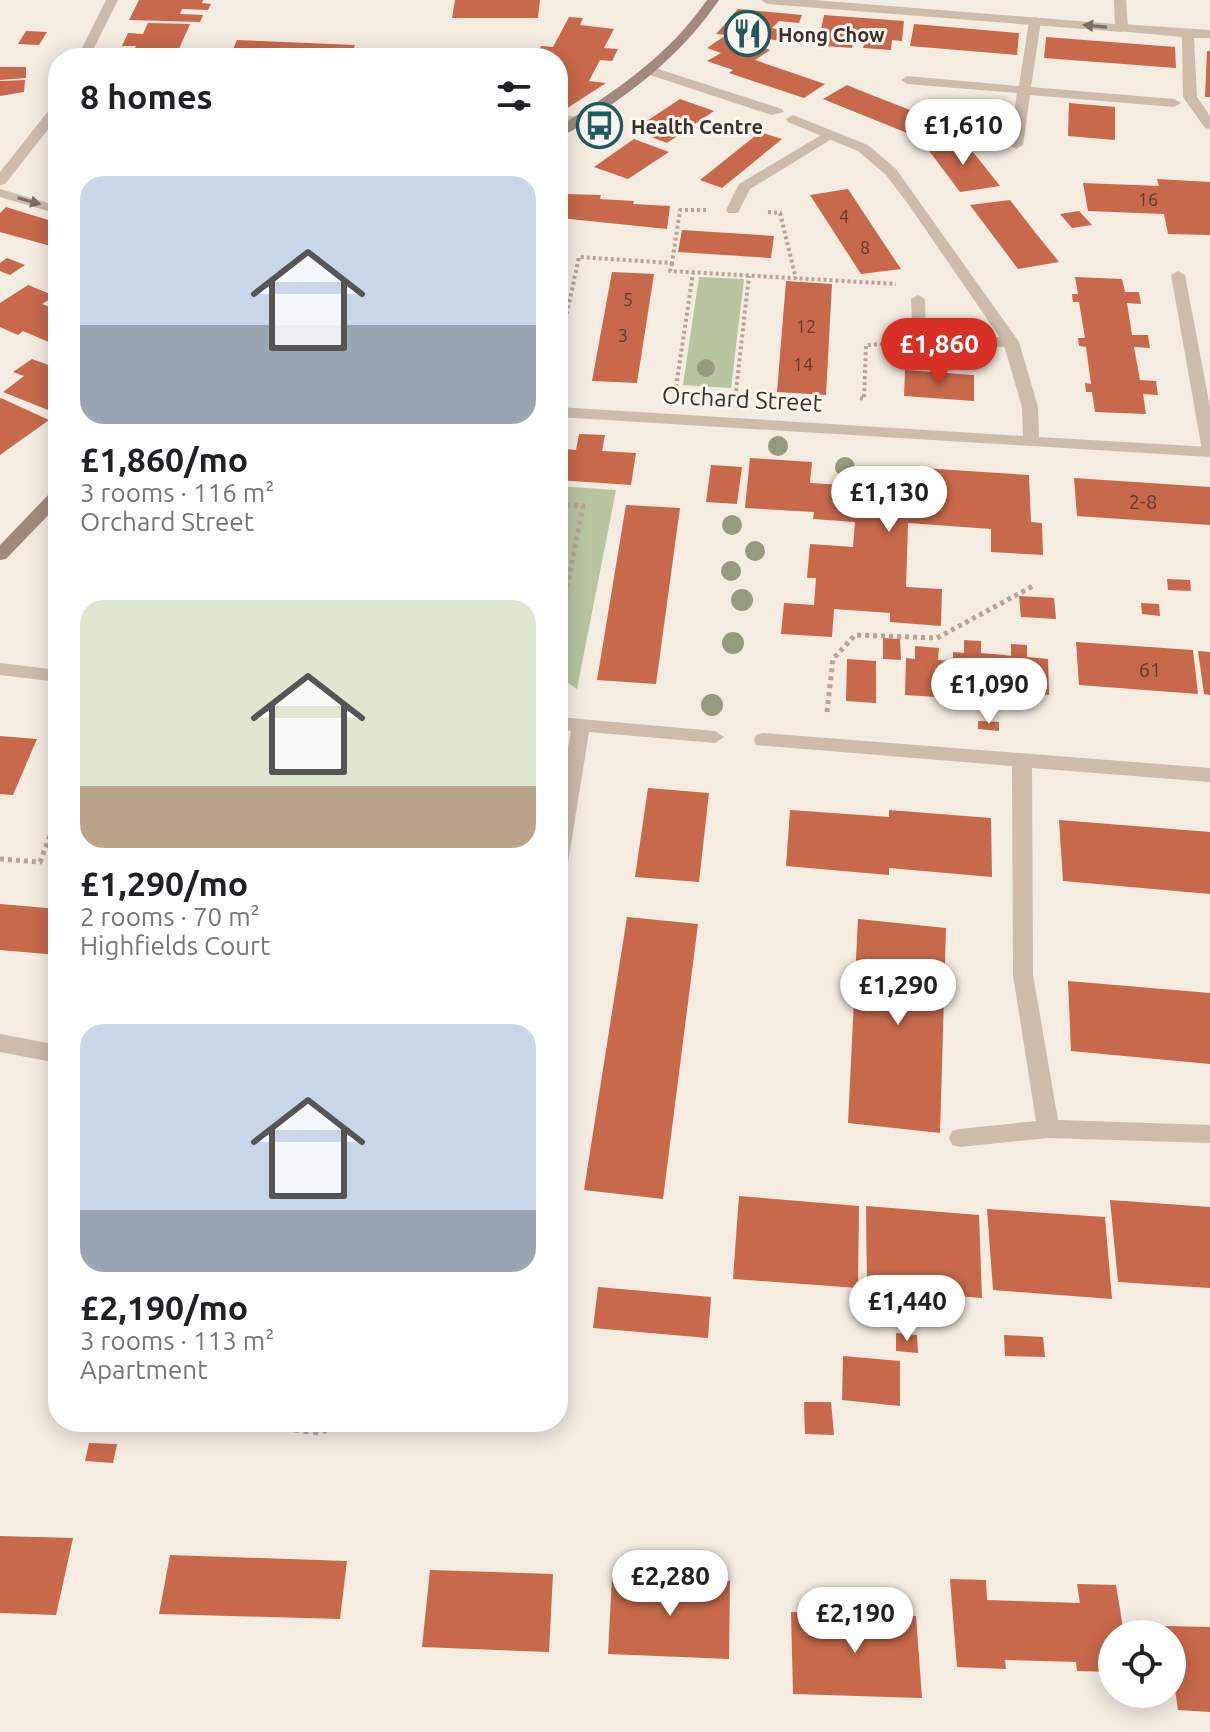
<!DOCTYPE html>
<html lang="en">
<head>
<meta charset="utf-8">
<style>
	:root { --surface:#fff; --page:#f2f2f2; --text:#202124; --muted:#757577; --accent:#d93025 }
	body { margin:0; font-family:Ubuntu,sans-serif; background:var(--page); color:var(--text); height:100vh; display:flex; flex-direction:column; font-size:30px; white-space:nowrap }
	* { box-sizing:border-box; margin:0 }
	p { font-size:26px; color:var(--muted) }
	.icon { flex:none; width:44px; height:44px; fill:none; stroke:currentColor; stroke-width:2; stroke-linecap:round; stroke-linejoin:round }
	.map { position:relative; flex:1; overflow:hidden }
	.panel { position:absolute; left:48px; top:48px; width:520px; height:1384px; display:flex; flex-direction:column; background:var(--surface); border-radius:32px; box-shadow:0 4px 20px #0003 }
	.panel>* { flex:none }
	.fabs { position:absolute; left:1098px; top:1620px; display:grid; gap:16px }
	.fabs a { display:grid; place-items:center; width:88px; height:88px; border-radius:50%; background:var(--surface); box-shadow:0 4px 20px #0003; font-size:40px }
	.price { position:absolute; translate:-50% -68px; padding:0 18px; border-radius:28px; background:#fff; color:#222; font-size:26px; line-height:52px; filter:drop-shadow(0 2px 4px #0008) }
	.price::after { content:''; position:absolute; left:50%; top:48px; width:24px; height:18px; margin-left:-12px; background:inherit; clip-path:polygon(0 0,100% 0,50% 100%) }
	.price.current { background:var(--accent); color:#fff }
	ul { padding:0; list-style:none }
	li { display:grid; align-content:center; gap:16px; height:424px; padding:0 32px }
	li span { display:grid; place-items:center; height:248px; border-radius:24px; color:#555 }
	li>.icon { margin-inline-start:auto }
	span .icon { width:144px; height:144px; fill:#fffc; stroke-width:1 }
	li b { font-size:34px }
	h2 { display:flex; justify-content:space-between; align-items:center; height:96px; padding:0 32px; font-size:34px }
	.map>svg:first-child { display:block }
	.green { fill:#b8c4a0 }
	.building { fill:#c8694b }
	.lines { fill:none; stroke-linecap:round; stroke-linejoin:round }
	.path-far2 { stroke:#b9a596; stroke-width:4; stroke-dasharray:3 3; stroke-linecap:butt }
	.path-far1 { stroke:#b9a596; stroke-width:5; stroke-dasharray:4 4; stroke-linecap:butt }
	.path { stroke:#b9a596; stroke-width:6; stroke-dasharray:5 5; stroke-linecap:butt }
	.service { fill:#cdbbac; fill-rule:evenodd }
	.minor { fill:#cdbbac; fill-rule:evenodd }
	.secondary { fill:#a18a7d; fill-rule:evenodd }
	.tree { fill:#969b7f }
	.oneway { fill:#7d6f65 }
	.labels { text-anchor:middle; dominant-baseline:central; stroke-width:6; stroke-linejoin:round; paint-order:stroke }
	.far-number-label { font-size:18px; fill:#5e3e33 }
	.far-poi-label { font-size:20px; font-weight:bold; fill:#3b302b; stroke:#fbf5ee; text-anchor:start }
	.number-label { font-size:20px; fill:#5e3e33 }
	.street-label { font-size:24px; fill:#3b302b; stroke:#fbf5ee }
</style>
</head>
<body>
<div class="map">
<svg width="1210" height="1732" viewBox="0 0 1210 1732">
	<rect width="100%" height="100%" fill="#f4ebe1"/>
	<g class="green">
		<path d="M699 277 744 279 731 388 683 385Z"/>
		<path d="M558 486 616 490 577 689 558 676Z"/>
	</g>
	<g class="building">
		<path d="M139 0H203L202 3 211 4 208 10 182 9 180 14 203 15 200 22 129 20Z"/>
		<path d="M455 0H540L538 18H452Z"/>
		<path d="M738 9 802 15 799 23 779 21 772 28 789 32 780 41 769 39 765 44 728 36 770 50 755 60 825 84 804 98 729 73 733 70 707 61 721 53 707 48 726 35 716 34Z"/>
		<path d="M824 15 904 21 902 41 892 40 891 50 863 48 865 38H854L852 48 825 46 827 36 820 35Z"/>
		<path d="M569 17 583 18 580 25 614 29 604 48 618 49 612 61 600 60 589 81 606 83 566 109H558V58H534L541 46 553 47Z"/>
		<path d="M148 23 190 24 175 58H130L136 46H122L128 33 143 34Z"/>
		<path d="M914 24 1019 33 1017 55 910 46Z"/>
		<path d="M26 31 47 32 39 45 18 44Z"/>
		<path d="M1046 37 1175 47 1176 68 1044 58Z"/>
		<path d="M237 40 355 45 354 48 423 51 422 54 462 55 461 58H229Z"/>
		<path d="M1207 51H1210V97H1205Z"/>
		<path d="M0 67H26V78L0 80Z"/>
		<path d="M25 80 24 92 0 96V81Z"/>
		<path d="M847 85 869 94 941 122 917 137 823 99Z"/>
		<path d="M680 99 714 111 667 143 633 130Z"/>
		<path d="M1069 103 1115 107V140L1068 136Z"/>
		<path d="M760 132 782 139 722 188 700 180Z"/>
		<path d="M634 139 669 152 628 179 594 167Z"/>
		<path d="M965 143 977 157 1000 186 960 192 927 148Z"/>
		<path d="M1157 179 1210 182V235L1168 234 1164 214 1088 211 1083 183 1159 186Z"/>
		<path d="M848 189 879 236 901 269 861 274 810 195Z"/>
		<path d="M565 194 601 195 600 199 634 201 633 204 670 206 667 229 560 218Z"/>
		<path d="M1010 200 1034 231 1059 262 1018 269 970 205Z"/>
		<path d="M6 207 58 223V248L0 232V213Z"/>
		<path d="M1079 211 1092 225 1072 228 1060 214Z"/>
		<path d="M682 230 774 236 771 258 678 252Z"/>
		<path d="M7 258 25 265 10 275 0 271V263Z"/>
		<path d="M612 272 654 274 637 383 592 381Z"/>
		<path d="M1075 277 1122 279 1125 292H1139L1141 304 1127 303 1132 335H1148L1150 348 1134 347 1140 380 1156 381 1158 395 1143 394 1146 414 1095 412 1092 392H1086L1085 383 1091 384 1086 347 1079 346 1078 338H1085L1079 302H1073L1072 294H1078Z"/>
		<path d="M786 281 832 284 826 395 777 392Z"/>
		<path d="M28 285 55 296 42 304 58 310V346L23 331 18 335 0 327V303Z"/>
		<path d="M32 359 51 366 58 361V403L48 410 3 392 24 376 13 372Z"/>
		<path d="M905 370 974 375V401L904 396Z"/>
		<path d="M1 398 49 420 0 455V399Z"/>
		<path d="M579 434 605 435 602 451 636 453 631 485 558 480V448L576 450Z"/>
		<path d="M750 458 812 462 810 483 891 488V466L1029 475 1031 522 1042 523 1043 555 991 552V529L908 523 906 587 942 589 941 626 890 622V613L834 609 832 637 781 634 784 603 814 605 816 578H807L810 544 853 547 855 522 813 519 814 512 745 508Z"/>
		<path d="M711 465 742 467 737 504 706 502Z"/>
		<path d="M1074 478 1210 487V525L1077 516Z"/>
		<path d="M626 505 680 508 656 684 597 680Z"/>
		<path d="M1167 579 1190 580 1191 591 1168 590Z"/>
		<path d="M1019 596 1054 598 1056 619 1021 617Z"/>
		<path d="M1141 603 1159 604 1160 616 1142 614Z"/>
		<path d="M883 638 900 639 901 660 883 659Z"/>
		<path d="M964 640 981 641V653L1004 655 1011 656V644L1027 645V657L1048 659 1049 695 953 687 952 698 905 695 906 658 915 659V646L939 648 938 660 953 661V652L964 653Z"/>
		<path d="M1076 642 1193 650 1198 694 1079 685Z"/>
		<path d="M1198 651 1210 652V695L1204 694Z"/>
		<path d="M847 659 876 661V703L846 701Z"/>
		<path d="M978 721 999 722V731L978 729Z"/>
		<path d="M0 736 37 739 13 795 0 794Z"/>
		<path d="M648 788 709 793 699 882 635 877Z"/>
		<path d="M790 810 889 817V810L991 818 992 877 889 868V875L786 866Z"/>
		<path d="M1059 820 1210 832V894L1063 881Z"/>
		<path d="M0 904 58 909V955L0 950Z"/>
		<path d="M627 917 698 924 663 1199 584 1190Z"/>
		<path d="M858 919 946 928 940 1133 848 1123Z"/>
		<path d="M1068 981 1210 993V1064L1071 1051Z"/>
		<path d="M739 1196 859 1206 858 1288 733 1279Z"/>
		<path d="M1110 1200 1210 1207V1288L1118 1282Z"/>
		<path d="M866 1206 979 1215 982 1298 867 1289Z"/>
		<path d="M987 1209 1105 1217 1112 1299 993 1290Z"/>
		<path d="M598 1287 711 1297 708 1338 593 1328Z"/>
		<path d="M896 1333 917 1335 918 1353 896 1351Z"/>
		<path d="M1004 1335 1043 1337 1045 1357 1005 1356Z"/>
		<path d="M843 1356 900 1361V1406L842 1400Z"/>
		<path d="M804 1402H831L834 1435 805 1434Z"/>
		<path d="M89 1443 117 1444 113 1463 85 1461Z"/>
		<path d="M0 1536 73 1538 56 1615 0 1613Z"/>
		<path d="M170 1555 347 1561 340 1619 159 1614Z"/>
		<path d="M430 1570 553 1574 549 1652 422 1647Z"/>
		<path d="M612 1577 730 1581 729 1659 608 1654Z"/>
		<path d="M950 1579 986 1580 987 1600 1080 1603 1077 1584 1116 1585 1124 1634H1112V1672L1077 1671 1076 1662 1005 1660 1006 1669 957 1667Z"/>
		<path d="M791 1612 916 1616 922 1698 793 1694Z"/>
		<path d="M1165 1626 1210 1627V1712L1178 1710 1172 1671V1634H1167Z"/>
	</g>
	<g class="lines">
		<g class="path-far2">
			<path d="M768 212 780 213 796 279"/>
			<path d="M672 263 670 271 896 284"/>
			<path d="M558 355 579 257 672 263 680 210H706"/>
			<path d="M676 387 693 273"/>
			<path d="M736 391 749 276"/>
			<path d="M860 398 864 399 866 345 886 344"/>
		</g>
		<g class="path-far1">
			<path d="M558 504 583 506 558 633"/>
			<path d="M827 712 833 659 855 635 937 638 1033 586"/>
			<path d="M48 841 58 842"/>
			<path d="M0 859 40 862 58 815"/>
		</g>
		<path class="path" d="M234 1422 323 1433 329 1422"/>
		<g class="service">
			<path d="M1035 17 1041 21 1031 87 1174 99 1181 103 1174 107 1030 95 1023 145 1016 149 1009 145 1017 93 907 84 901 80 907 76 1019 86 1029 21Z"/>
			<path d="M1122 24 1210 30V38H1194L1197 97 1210 116V129L1205 128 1183 97 1182 37 1118 31V25Z"/>
			<path d="M649 66 782 109 784 112 772 115 644 73 643 70Z"/>
			<path d="M828 131 840 134 750 189 738 213H728L726 210 739 184Z"/>
			<path d="M1178 271 1185 275 1210 407V455L1202 450 1171 275Z"/>
			<path d="M918 295 925 299 926 337H1011L1019 342 1011 347 913 345 911 299Z"/>
			<path d="M0 1034 58 1045V1063L0 1052Z"/>
		</g>
		<g class="minor">
			<path d="M106 0H118L89 58H77Z"/>
			<path d="M761 0H814L1115 24 1114 0H1126L1128 28 1122 32 767 4Z"/>
			<path d="M58 104V117L5 184 0 185V172L53 105Z"/>
			<path d="M558 114 583 118 585 121 578 125 558 122Z"/>
			<path d="M793 115 868 145 896 169 1019 342 1038 407 1039 437 1210 447V457L558 417V407L1023 436 1022 407 1003 342 908 204 886 175 858 151 788 122 786 119Z"/>
			<path d="M0 189 58 206V214L0 197Z"/>
			<path d="M0 663 58 670V682L0 675Z"/>
			<path d="M558 717 715 731 724 737 715 743 589 732 568 863 565 868 558 870V805L571 731 558 729Z"/>
			<path d="M763 733 1210 768V782L1032 768 1033 975 1058 1120 1210 1125V1143L1048 1138 960 1147 952 1145 949 1138 952 1131 960 1129 1036 1121 1013 975 1012 766 756 745 754 740 756 735Z"/>
		</g>
		<g class="secondary">
			<path d="M707 0H719C686 48 645 83 596 115 584 123 571 133 558 137V127C615 92 669 55 707 0Z"/>
			<path d="M58 490V505L6 559 0 560V545L52 491Z"/>
		</g>
	</g>
	<g class="tree">
		<circle cx="706" cy="368" r="9"/>
		<circle cx="778" cy="446" r="10"/>
		<circle cx="845" cy="467" r="10"/>
		<circle cx="732" cy="525" r="10"/>
		<circle cx="755" cy="551" r="10"/>
		<circle cx="731" cy="571" r="10"/>
		<circle cx="742" cy="600" r="11"/>
		<circle cx="733" cy="643" r="11"/>
		<circle cx="712" cy="705" r="11"/>
	</g>
	<defs><path id="oneway-solid" d="M-6-.8H1V-3.2L6.5 0L1 3.2V.8H-6Z" transform="scale(2)"/></defs>
	<g class="oneway">
		<use href="#oneway-solid" transform="translate(1095 26) rotate(-175)"/>
		<use href="#oneway-solid" transform="translate(29 201) rotate(16)"/>
	</g>
	<defs>
		<symbol id="restaurant-ring" viewBox="-11 -11 22 22"><circle r="9.5" fill="#fbf5ee" stroke="#1f5a5e" stroke-width="1.5"/><path d="M-5-6h1v4h1v-4h1v4h1v-4h1v5L-1.5 .5V6h-2V.5L-5-1ZM5-6V6H3V1.5H1.5Q1.5-4 5-6Z" fill="#1f5a5e"/></symbol>
		<symbol id="bus-ring" viewBox="-11 -11 22 22"><circle r="9.5" fill="#fbf5ee" stroke="#1f5a5e" stroke-width="1.5"/><path d="M-5-6H5V4H4V6H2V4H-2V6H-4V4H-5ZM-3.5-4V0h7V-4ZM-3.5 1.2v1.5H-2V1.2ZM2 1.2v1.5H3.5V1.2Z" fill="#1f5a5e"/></symbol>
	</defs>
	<g fill-rule="evenodd">
		<use href="#restaurant-ring" x="722" y="8" width="51" height="51"/>
		<use href="#bus-ring" x="574" y="100" width="51" height="51"/>
	</g>
	<g class="labels">
		<g class="far-number-label">
			<text x="1148" y="199">16</text>
			<text x="844" y="216">4</text>
			<text x="865" y="247">8</text>
			<text x="628" y="299">5</text>
			<text x="806" y="326">12</text>
			<text x="623" y="335">3</text>
			<text x="803" y="364">14</text>
		</g>
		<g class="far-poi-label">
			<text x="778" y="34">Hong Chow</text>
			<text x="631" y="126">Health Centre</text>
		</g>
		<g class="number-label">
			<text x="1143" y="501">2-8</text>
			<text x="1150" y="669">61</text>
		</g>
		<g class="street-label">
			<text transform="translate(742 399) rotate(3)">Orchard Street</text>
		</g>
	</g>
</svg>
<div class="fabs">
<a><svg class="icon" aria-label="locate" viewBox="0 0 24 24"><circle cx="12" cy="12" r="6"/><path d="M12 2v4M12 18v4M2 12h4M18 12h4"/></svg></a>
</div>
<b class="price" style="left:963px;top:167px">£1,610</b>
<b class="price current" style="left:939px;top:386px">£1,860</b>
<b class="price" style="left:889px;top:534px">£1,130</b>
<b class="price" style="left:989px;top:726px">£1,090</b>
<b class="price" style="left:898px;top:1027px">£1,290</b>
<b class="price" style="left:907px;top:1343px">£1,440</b>
<b class="price" style="left:670px;top:1618px">£2,280</b>
<b class="price" style="left:855px;top:1655px">£2,190</b>
<section class="panel">
<h2>8 homes<svg class="icon" aria-label="filters" viewBox="0 0 24 24"><path d="M4 7h16M4 17h16"/><circle cx="9" cy="7" r="2"/><circle cx="15" cy="17" r="2"/></svg></h2>
<ul>
<li><span style="background:linear-gradient(#c9d6e8 60%,#9aa5b1 0)"><svg class="icon" aria-label="home" viewBox="0 0 24 24"><path d="M3 11l9-7 9 7M6 9v11h12V9"/></svg></span><div><b>£1,860/mo</b><p>3 rooms · 116 m²</p><p>Orchard Street</p></div></li>
<li><span style="background:linear-gradient(#dfe7d0 75%,#b9a48a 0)"><svg class="icon" aria-label="home" viewBox="0 0 24 24"><path d="M3 11l9-7 9 7M6 9v11h12V9"/></svg></span><div><b>£1,290/mo</b><p>2 rooms · 70 m²</p><p>Highfields Court</p></div></li>
<li><span style="background:linear-gradient(#c9d6e8 75%,#9aa5b1 0)"><svg class="icon" aria-label="home" viewBox="0 0 24 24"><path d="M3 11l9-7 9 7M6 9v11h12V9"/></svg></span><div><b>£2,190/mo</b><p>3 rooms · 113 m²</p><p>Apartment</p></div></li>
</ul>
</section>
</div>
</body>
</html>
